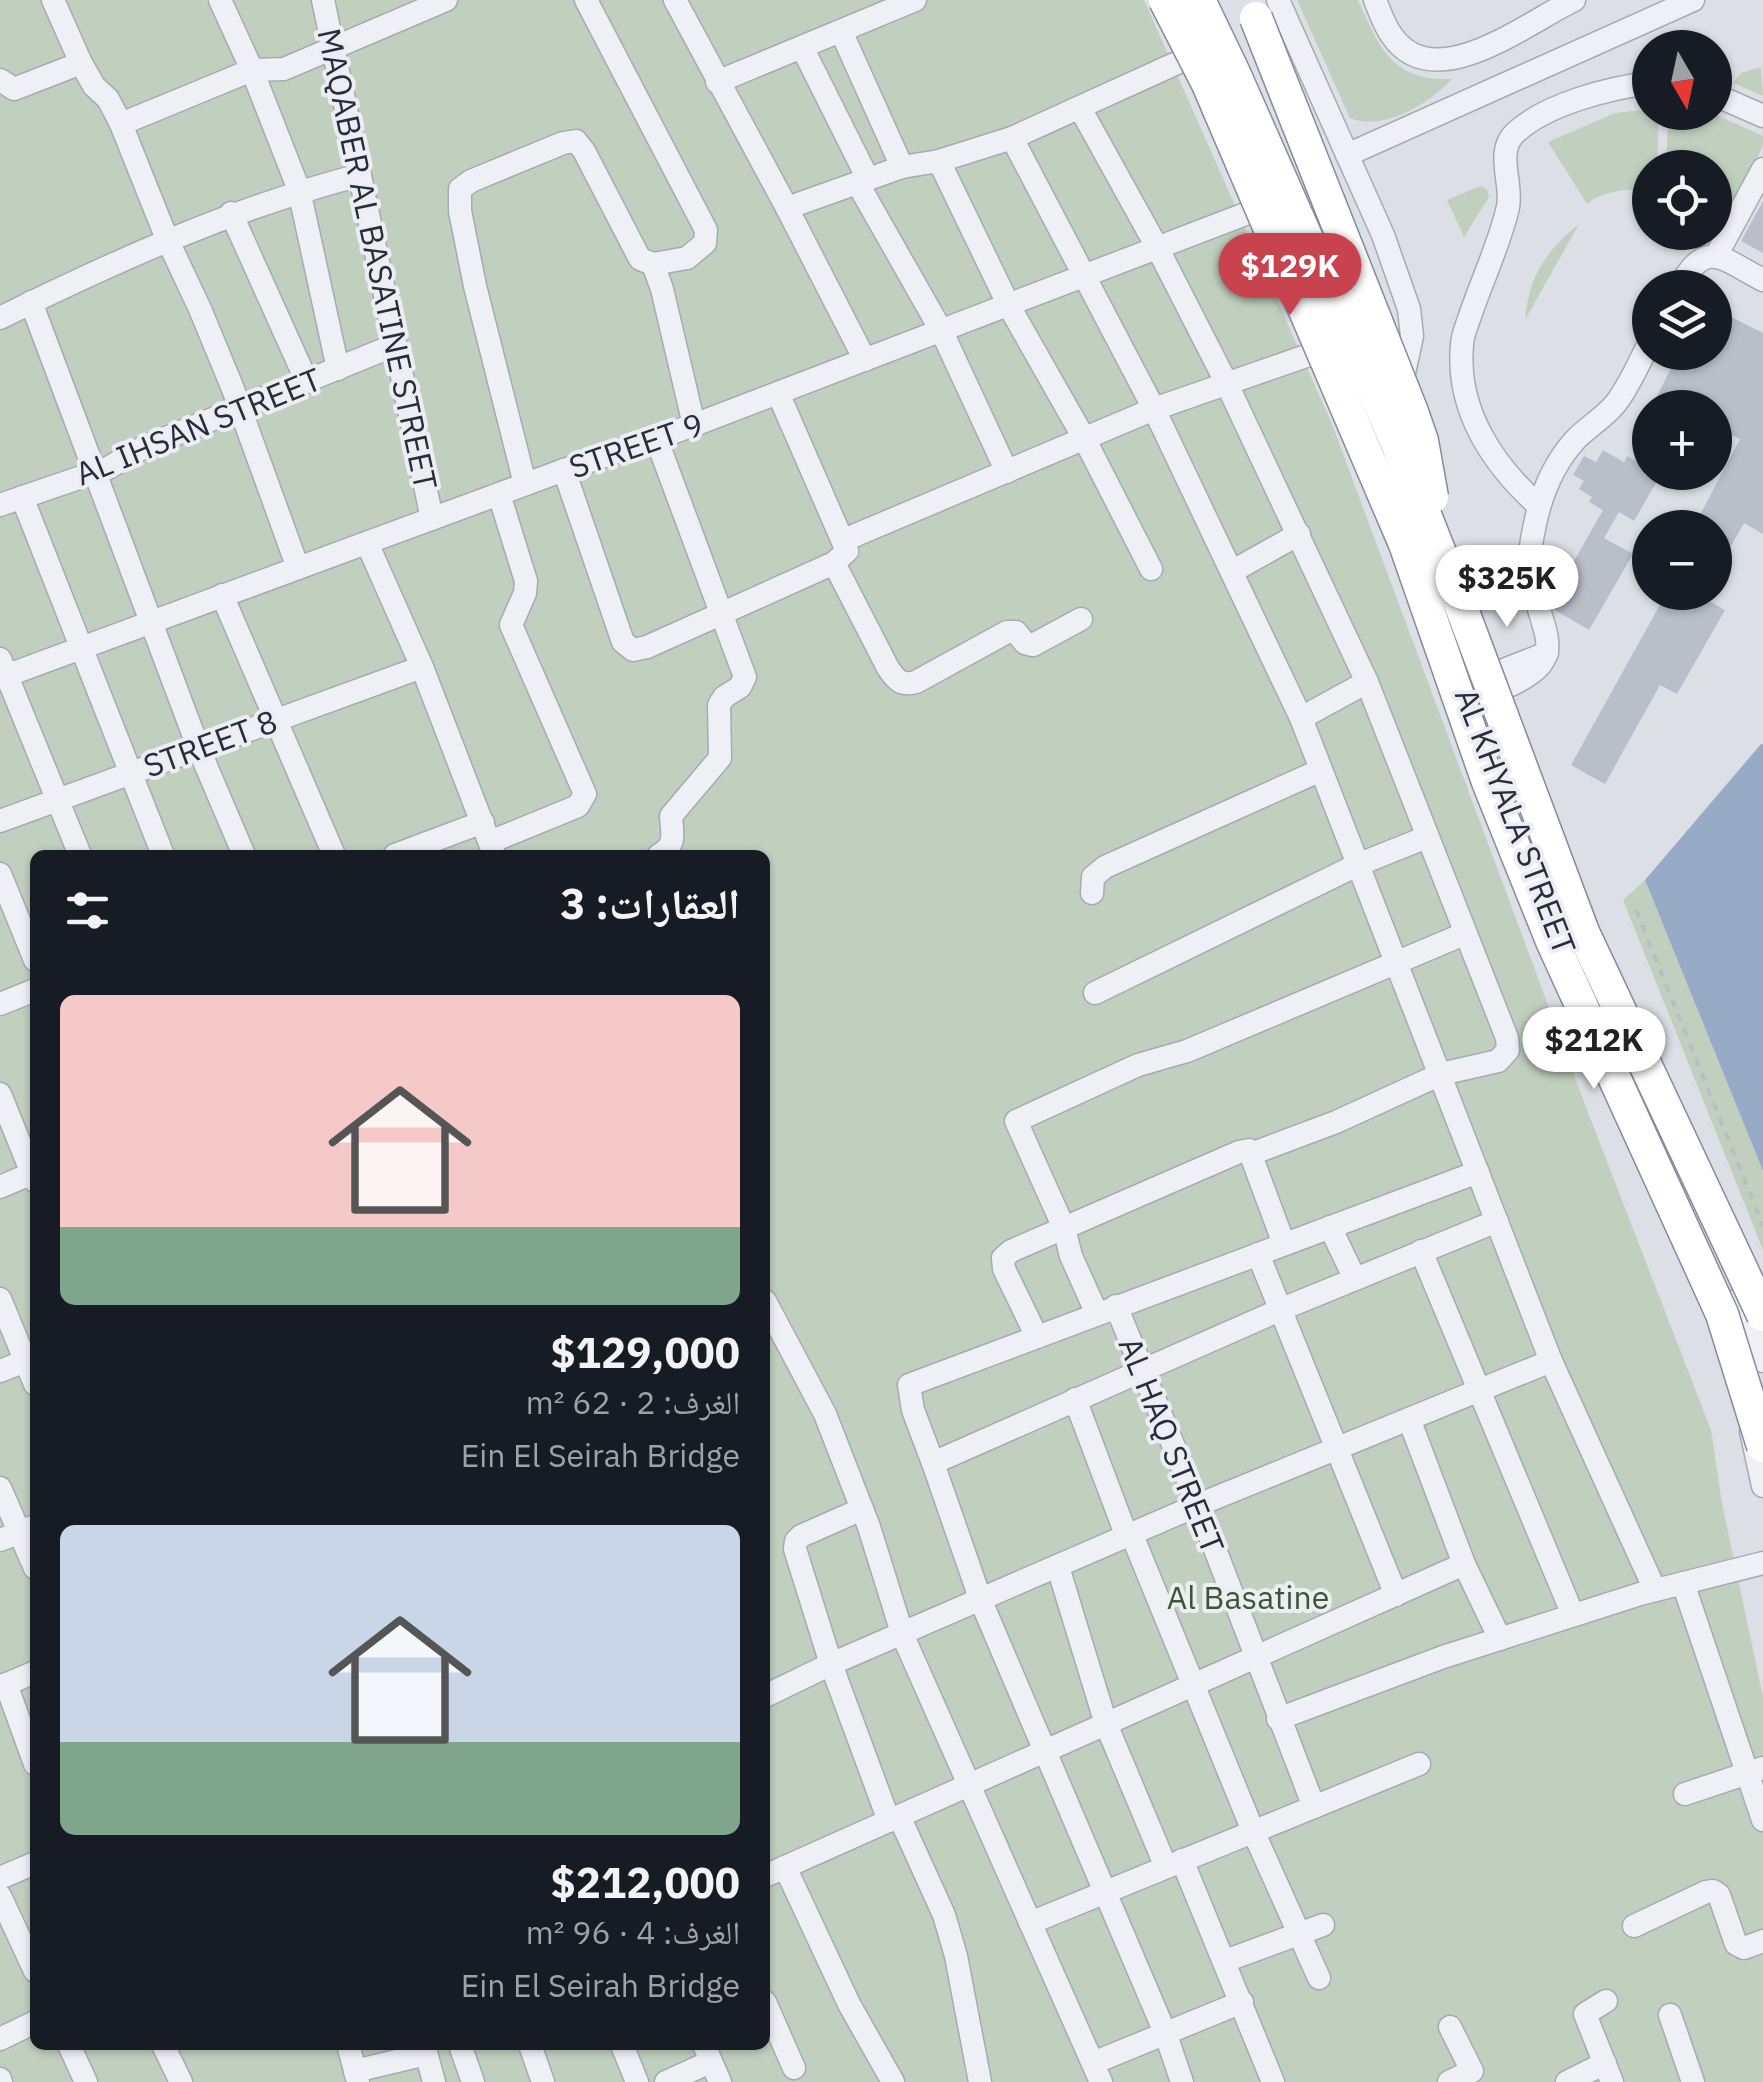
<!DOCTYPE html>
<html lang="ar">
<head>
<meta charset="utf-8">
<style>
	:root { --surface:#171b24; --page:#242831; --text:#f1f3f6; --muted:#9ea1a6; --accent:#c9434f }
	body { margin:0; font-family:"IBM Plex Sans","Noto Naskh Arabic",sans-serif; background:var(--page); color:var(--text); direction:rtl; height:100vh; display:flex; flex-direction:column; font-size:38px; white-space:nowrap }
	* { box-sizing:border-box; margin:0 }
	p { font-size:32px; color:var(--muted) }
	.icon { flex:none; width:55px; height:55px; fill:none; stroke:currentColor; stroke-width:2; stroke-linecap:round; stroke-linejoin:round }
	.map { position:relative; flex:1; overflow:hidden; direction:ltr }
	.drawer { position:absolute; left:30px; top:850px; width:740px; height:1200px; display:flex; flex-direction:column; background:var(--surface); border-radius:15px; box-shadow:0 2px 8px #0004; direction:rtl }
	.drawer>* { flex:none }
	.needle { width:65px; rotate:171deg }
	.fabs { position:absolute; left:1632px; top:30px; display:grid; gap:20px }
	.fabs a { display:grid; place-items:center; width:100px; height:100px; border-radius:50%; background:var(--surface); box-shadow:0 2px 8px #0004; font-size:50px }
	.price { position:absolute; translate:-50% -85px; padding:0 22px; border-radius:35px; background:#fff; color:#222; font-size:32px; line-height:65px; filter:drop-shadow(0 2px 5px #0008) }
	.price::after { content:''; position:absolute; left:50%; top:60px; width:30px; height:22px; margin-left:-15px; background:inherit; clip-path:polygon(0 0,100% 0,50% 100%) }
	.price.current { background:var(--accent); color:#fff }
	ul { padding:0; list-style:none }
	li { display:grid; align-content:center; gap:20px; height:530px; padding:0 30px }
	li span { display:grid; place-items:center; height:310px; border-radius:15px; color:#555 }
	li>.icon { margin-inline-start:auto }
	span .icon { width:180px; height:180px; fill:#fffc; stroke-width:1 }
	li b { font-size:42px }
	h2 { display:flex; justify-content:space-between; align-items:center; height:120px; padding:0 30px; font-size:42px }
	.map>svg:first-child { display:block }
	.green { fill:#c1d0be; fill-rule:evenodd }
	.water { fill:#98abc6 }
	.building { fill:#babec9 }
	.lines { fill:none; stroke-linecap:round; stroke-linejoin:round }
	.minor-casing { stroke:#a6aab3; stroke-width:25 }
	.path { stroke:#bbbdc5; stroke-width:4; stroke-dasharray:8 8; stroke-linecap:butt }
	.minor { stroke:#eff0f5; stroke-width:22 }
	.highway-bridge-casing { stroke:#848c9c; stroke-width:35; stroke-linecap:butt }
	.highway-bridge { stroke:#fff; stroke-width:32 }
	.labels { text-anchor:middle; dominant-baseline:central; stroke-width:8; stroke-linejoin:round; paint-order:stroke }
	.street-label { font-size:32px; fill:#272d3c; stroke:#eceef4 }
	.park-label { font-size:32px; fill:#395734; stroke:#eceef4 }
</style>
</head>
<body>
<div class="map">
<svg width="1763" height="2082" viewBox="0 0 1763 2082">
	<rect width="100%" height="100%" fill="#dce0e6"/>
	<g class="green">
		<path d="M0 0H1144L1332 424 1589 1115 1711 1430 1722 1503 1763 1697V2082H0ZM35 855H765V2045H35Z"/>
		<path d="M1297 0H1358C1380 49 1392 81 1452 79 1429 104 1383 132 1350 118Z"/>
		<path d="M1761 67 1763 96 1733 83 1741 73Z"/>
		<path d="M1650 109V112L1659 113 1657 167 1650 168V191C1628 188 1605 190 1587 204L1548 142 1615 113Z"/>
		<path d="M1668 113H1712L1763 136V146L1729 214 1715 206V168H1666Z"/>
		<path d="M1480 186 1487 189 1489 197 1464 237 1447 200Z"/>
		<path d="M1579 224 1525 320C1528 278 1546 250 1579 224Z"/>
		<path d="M1645 880 1763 1171V1250L1623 900Z"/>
	</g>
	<path class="water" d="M1761 744H1763V1171L1645 880Z"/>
	<g class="building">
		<path d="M1763 201V253L1741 241Z"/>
		<path d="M1715 309 1763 333V534L1744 523 1715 574V528H1693L1740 439 1715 427V408H1675L1656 398 1679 352H1715Z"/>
		<path d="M1603 450 1624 462 1627 456 1648 468 1644 474 1657 481 1634 521 1619 512 1604 538 1633 554 1589 630 1555 610 1552 600 1603 510 1589 502 1592 497 1579 489 1584 481 1573 475 1584 456 1596 462Z"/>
		<path d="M1667 592H1705L1702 597 1725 610 1677 694 1660 685 1605 784 1571 765Z"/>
	</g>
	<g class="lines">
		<defs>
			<g id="minor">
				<path d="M53 0 81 63 94 86 108 99 121 124 167 239 200 309 233 389 298 568"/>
				<path d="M220 0 252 70 284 69 446 0"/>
				<path d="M323 0 432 519"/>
				<path d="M586 0 706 230 705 243 687 258 653 264 662 289 694 425"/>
				<path d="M675 0 787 208"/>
				<path d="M1278 0 1383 235 1409 309 1412 336 1401 387"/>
				<path d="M1375 0C1380 12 1384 25 1392 36 1435 97 1526 23 1574 0"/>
				<path d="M841 31 902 167"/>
				<path d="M802 47 868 179"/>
				<path d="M0 80 14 89 81 63"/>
				<path d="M717 82 915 0"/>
				<path d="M1715 95 1763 116"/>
				<path d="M1080 108 1158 249 1226 382 1367 682 1507 1038 1508 1050 1498 1061 1441 1074 1336 1122 1251 1154"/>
				<path d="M121 124 252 70 299 190 338 369"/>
				<path d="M1012 138 1154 409 1301 718 1551 1361 1655 1590"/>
				<path d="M1347 155 1693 0"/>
				<path d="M939 161 1012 138 1201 52"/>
				<path d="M858 184 942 332 1007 472"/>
				<path d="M231 213 307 382"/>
				<path d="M1716 256 1763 169"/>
				<path d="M1679 288C1706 237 1722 259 1763 280"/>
				<path d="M31 302 198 747 244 855"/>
				<path d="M0 318C117 260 234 208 360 175"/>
				<path d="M865 360 787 208 902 167 939 161 1009 306 1085 440 1151 569"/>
				<path d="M656 438 745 677 740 687 724 697 719 705 720 758 671 816C672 834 677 845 659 855"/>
				<path d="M564 470 623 642 633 650 647 647 834 563 847 551 778 393"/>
				<path d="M525 484 475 286 460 211V189L471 181 563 143 576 141 584 151 640 259 653 264"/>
				<path d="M22 497 163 855"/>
				<path d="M0 505 108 468 144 447 395 345"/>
				<path d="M1539 506C1493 465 1456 410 1462 345 1462 336 1467 325 1470 316 1482 280 1500 243 1508 207 1513 184 1495 152 1515 133 1546 104 1609 88 1650 83"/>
				<path d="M844 540 1154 409 1332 347"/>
				<path d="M367 543 422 667 494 854"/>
				<path d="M834 563 888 668C896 680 901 686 916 682L1007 632H1016L1025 643 1033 645 1081 619"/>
				<path d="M1233 571 1299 534"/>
				<path d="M222 595 334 855"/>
				<path d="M0 659 80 855"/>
				<path d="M0 678 564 470 694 425 1269 205"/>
				<path d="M1476 681 1547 653"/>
				<path d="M1502 689C1571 659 1544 640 1532 583 1529 566 1530 546 1534 529 1540 497 1553 464 1576 439 1589 426 1605 417 1616 403 1630 385 1639 362 1650 342"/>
				<path d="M1301 718 1367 682"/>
				<path d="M0 821 422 667"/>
				<path d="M490 842 578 806 585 794 511 625 525 593 526 581 499 494"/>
				<path d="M395 855 483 822"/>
				<path d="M0 874 35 960"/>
				<path d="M1092 893 1093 877 1105 867 1321 770"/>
				<path d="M1095 993 1357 865 1427 837"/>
				<path d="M0 1004 35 990"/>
				<path d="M0 1094 35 1181"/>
				<path d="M0 1187 35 1172"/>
				<path d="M1330 1227 1355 1279"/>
				<path d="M1421 1251 1573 1615"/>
				<path d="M1258 1254 1396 1595"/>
				<path d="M1740 1298 1763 1361"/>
				<path d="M0 1299 35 1384"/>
				<path d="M765 1301 825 1414 869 1527 903 1636 1101 2082"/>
				<path d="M1116 1306 1198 1505 1314 1807"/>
				<path d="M1097 1314 1071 1256 1064 1228 1239 1152 1249 1150 1284 1244"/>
				<path d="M1037 1337 1004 1269 1003 1258 1011 1251 1064 1228 1016 1121 1138 1065 1187 1051 1464 934"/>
				<path d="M0 1371 35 1357"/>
				<path d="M1075 1399 1127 1537"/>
				<path d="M1409 1419 1464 1564 1500 1639"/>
				<path d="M1751 1431 1763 1486"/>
				<path d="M933 1463 913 1410 909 1385 1478 1172"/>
				<path d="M0 1488 35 1568"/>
				<path d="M862 1509 801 1536 796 1541 795 1549 831 1664 889 1821"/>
				<path d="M1132 1535 1253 1831 1319 1978"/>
				<path d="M0 1540 35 1526"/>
				<path d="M1058 1567 1106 1724 1166 1867"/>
				<path d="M1683 1583 1763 1820"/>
				<path d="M6 1684 35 1764"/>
				<path d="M0 1687 35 1672"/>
				<path d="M765 1696 831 1664 1198 1505 1551 1361"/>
				<path d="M1278 1719 1443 1657 1640 1594 1763 1563"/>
				<path d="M1685 1794 1763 1768"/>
				<path d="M899 1816 944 1915 956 1956 980 2082"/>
				<path d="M1182 1860 1273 2082"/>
				<path d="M785 1867 849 2004 893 2082"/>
				<path d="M765 1876 1464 1564"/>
				<path d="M0 1878 35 1863"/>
				<path d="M0 1896 35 1971"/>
				<path d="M1030 1923 1419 1764"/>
				<path d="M1634 1926 1706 1892 1713 1891 1719 1895 1736 1944 1744 1948 1763 1941"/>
				<path d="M1225 1961 1323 1925"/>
				<path d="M1606 2001 1585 2014 1612 2082"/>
				<path d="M765 2002 794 2068"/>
				<path d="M1670 2015 1693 2082"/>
				<path d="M0 2039 35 2022"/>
				<path d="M69 2045 86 2082"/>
				<path d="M163 2045 181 2082"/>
				<path d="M424 2045 434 2082"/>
				<path d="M460 2045 473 2082"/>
				<path d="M530 2045 543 2082"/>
				<path d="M622 2045 637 2082"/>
				<path d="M704 2045 720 2082"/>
				<path d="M349 2048 358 2082"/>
				<path d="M1093 2063 1242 2002"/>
				<path d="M355 2071 426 2054"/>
				<path d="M0 2079 1 2082"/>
				<path d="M666 2082 710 2062"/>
				<path d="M1182 2082 1166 2035 981 1601 933 1463 1282 1309 1497 1221"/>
				<path d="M1449 2082 1472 2071 1450 2027"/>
				<path d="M1567 2082 1605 2063"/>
			</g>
		</defs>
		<use href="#minor" class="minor-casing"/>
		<path class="path" d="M1636 910 1763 1226"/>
		<use href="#minor" class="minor"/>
		<defs>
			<g id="highway-bridge">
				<path d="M1165 0 1208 84 1405 544 1488 782 1552 941 1722 1314 1763 1446"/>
				<path d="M1199 0 1234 73 1396 441 1462 609 1583 932 1763 1315"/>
				<path d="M1256 18 1412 412 1422 441 1432 497"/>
			</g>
		</defs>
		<use href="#highway-bridge" class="highway-bridge-casing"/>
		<use href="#highway-bridge" class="highway-bridge"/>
	</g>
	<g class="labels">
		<g class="street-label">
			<text transform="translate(378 259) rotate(78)">MAQABER AL BASATINE STREET</text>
			<text transform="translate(198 426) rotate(-22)">AL IHSAN STREET</text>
			<text transform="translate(636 445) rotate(-19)">STREET 9</text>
			<text transform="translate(210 743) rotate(-20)">STREET 8</text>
			<text transform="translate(1516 821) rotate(69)">AL KHYALA STREET</text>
			<text transform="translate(1172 1445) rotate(68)">AL HAQ STREET</text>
		</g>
		<g class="park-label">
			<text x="1248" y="1597">Al Basatine</text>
		</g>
	</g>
</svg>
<div class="fabs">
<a><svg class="needle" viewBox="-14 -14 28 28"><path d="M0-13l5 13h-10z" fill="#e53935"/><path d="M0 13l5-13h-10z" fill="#9ea1a6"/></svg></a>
<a><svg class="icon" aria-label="locate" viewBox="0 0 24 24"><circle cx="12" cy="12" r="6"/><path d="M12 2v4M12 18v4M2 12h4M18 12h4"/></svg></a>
<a><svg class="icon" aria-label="layers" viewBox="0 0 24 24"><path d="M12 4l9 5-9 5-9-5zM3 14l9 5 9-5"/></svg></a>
<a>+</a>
<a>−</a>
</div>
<b class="price current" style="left:1290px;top:318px">$129K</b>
<b class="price" style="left:1507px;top:630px">$325K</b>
<b class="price" style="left:1594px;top:1092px">$212K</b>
<section class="drawer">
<h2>العقارات: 3<svg class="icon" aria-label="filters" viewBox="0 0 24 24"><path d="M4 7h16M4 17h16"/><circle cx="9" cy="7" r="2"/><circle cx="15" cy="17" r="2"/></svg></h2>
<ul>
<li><span style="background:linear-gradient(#f6c9c9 75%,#7fa58c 0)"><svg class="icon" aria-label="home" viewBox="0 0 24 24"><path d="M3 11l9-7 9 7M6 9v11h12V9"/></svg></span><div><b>$129,000</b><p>الغرف: 2 · 62 m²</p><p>Ein El Seirah Bridge</p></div></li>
<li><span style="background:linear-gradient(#c9d6e8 70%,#7fa58c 0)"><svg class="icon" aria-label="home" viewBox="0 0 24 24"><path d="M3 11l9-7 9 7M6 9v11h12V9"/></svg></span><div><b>$212,000</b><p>الغرف: 4 · 96 m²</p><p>Ein El Seirah Bridge</p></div></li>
</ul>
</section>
</div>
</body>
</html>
